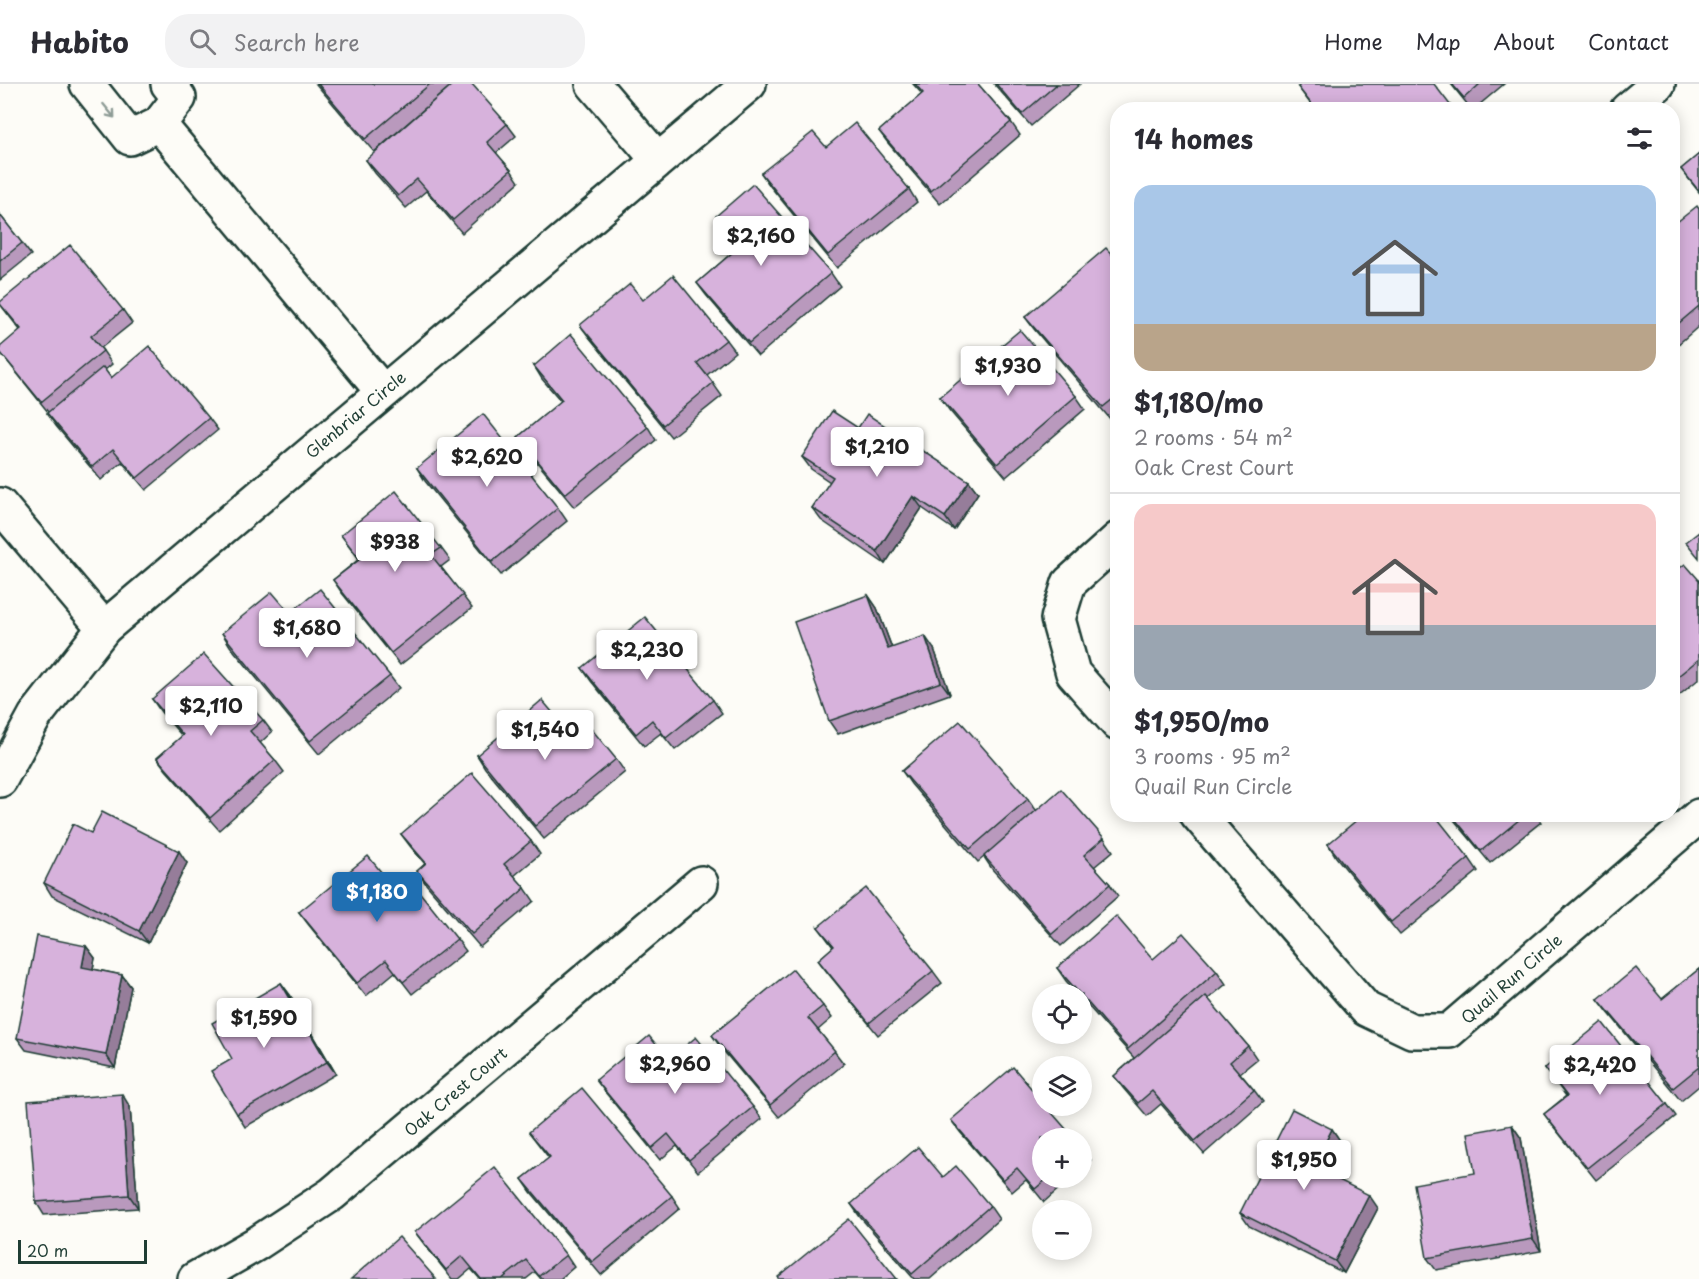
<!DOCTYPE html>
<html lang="en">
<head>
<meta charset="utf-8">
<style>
	:root { --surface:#fff; --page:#f2f2f3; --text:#2b2b33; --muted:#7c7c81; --line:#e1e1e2; --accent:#1f6fb2 }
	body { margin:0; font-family:"Playpen Sans",sans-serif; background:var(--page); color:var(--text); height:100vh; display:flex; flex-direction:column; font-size:22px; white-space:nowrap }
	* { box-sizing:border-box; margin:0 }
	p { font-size:20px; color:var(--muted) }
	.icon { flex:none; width:33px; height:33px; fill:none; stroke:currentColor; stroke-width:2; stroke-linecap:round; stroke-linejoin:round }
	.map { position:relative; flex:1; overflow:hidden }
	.panel { position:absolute; left:1110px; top:18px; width:570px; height:720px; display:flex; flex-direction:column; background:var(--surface); border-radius:24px; box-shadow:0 3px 15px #0003 }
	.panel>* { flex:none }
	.controls { position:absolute; left:1032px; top:900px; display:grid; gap:12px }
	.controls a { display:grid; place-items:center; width:60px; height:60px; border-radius:50%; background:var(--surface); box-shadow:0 3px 15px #0003; font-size:30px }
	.scale { position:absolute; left:18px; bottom:15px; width:129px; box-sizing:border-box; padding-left:6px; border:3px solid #1f3d34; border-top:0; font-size:16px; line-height:21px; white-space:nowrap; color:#1f3d34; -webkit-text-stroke:4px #fdfcf7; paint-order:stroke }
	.price { position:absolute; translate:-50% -51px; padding:0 14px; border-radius:6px; background:#fff; color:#222; font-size:20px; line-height:39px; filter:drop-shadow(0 2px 3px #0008) }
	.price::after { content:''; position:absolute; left:50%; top:36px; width:18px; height:14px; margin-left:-9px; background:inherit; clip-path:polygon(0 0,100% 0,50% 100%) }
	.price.active { background:var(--accent); color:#fff }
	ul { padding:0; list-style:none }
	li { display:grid; align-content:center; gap:12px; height:318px; padding:0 24px }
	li+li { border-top:2px solid var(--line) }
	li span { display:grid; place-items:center; height:186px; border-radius:18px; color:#555 }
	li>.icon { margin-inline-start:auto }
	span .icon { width:108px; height:108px; fill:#fffc; stroke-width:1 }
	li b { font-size:26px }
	h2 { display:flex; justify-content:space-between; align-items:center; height:72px; padding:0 24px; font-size:26px }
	header { display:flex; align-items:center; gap:36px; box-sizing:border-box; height:84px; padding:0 30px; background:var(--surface); border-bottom:2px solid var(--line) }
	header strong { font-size:28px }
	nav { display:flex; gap:33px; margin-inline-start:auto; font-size:21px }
	.search { width:420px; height:54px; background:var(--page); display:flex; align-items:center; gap:15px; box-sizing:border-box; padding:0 21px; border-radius:24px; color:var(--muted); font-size:22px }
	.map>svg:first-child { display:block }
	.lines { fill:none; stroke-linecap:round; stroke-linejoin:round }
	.street-casing { stroke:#1f3d34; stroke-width:38 }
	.street { stroke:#fdfcf7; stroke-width:33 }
	.wall { fill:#b999bd; stroke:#1f3d34; stroke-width:1.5 }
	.shaded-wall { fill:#967d9a; stroke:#1f3d34; stroke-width:1.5 }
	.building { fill:#d7b2dc; stroke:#1f3d34; stroke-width:1.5 }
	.oneway { stroke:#8e9c96 }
	.labels { text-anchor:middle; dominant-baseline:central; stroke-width:4.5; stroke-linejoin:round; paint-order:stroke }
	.street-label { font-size:16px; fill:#1f3d34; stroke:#fdfcf7 }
</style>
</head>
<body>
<header>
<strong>Habito</strong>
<div class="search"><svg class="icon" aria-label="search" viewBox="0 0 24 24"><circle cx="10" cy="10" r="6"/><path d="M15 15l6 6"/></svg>Search here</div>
<nav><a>Home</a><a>Map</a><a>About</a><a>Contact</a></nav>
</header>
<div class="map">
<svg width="1699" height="1195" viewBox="0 0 1699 1195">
	<rect width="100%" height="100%" fill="#fdfcf7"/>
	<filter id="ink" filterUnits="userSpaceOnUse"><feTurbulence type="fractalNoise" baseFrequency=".0167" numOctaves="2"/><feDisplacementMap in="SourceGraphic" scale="12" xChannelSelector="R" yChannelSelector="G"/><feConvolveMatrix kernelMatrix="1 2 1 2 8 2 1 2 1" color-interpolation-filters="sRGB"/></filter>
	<g filter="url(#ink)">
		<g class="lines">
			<defs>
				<g id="street">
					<path d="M87 0 130 54 159 40 179 14 168 0"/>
					<path d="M593 0 658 76"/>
					<path d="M1627 26 1658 0"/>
					<path d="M159 40 382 307"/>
					<path d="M0 421 104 544"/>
					<path d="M1118 455 1069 499 1058 535 1073 589 1118 640"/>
					<path d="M0 696 35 632 104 544 749 0"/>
					<path d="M1197 730 1366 925 1412 947H1449L1699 732"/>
					<path d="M195 1195 256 1160 332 1110 701 799"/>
				</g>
			</defs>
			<use href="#street" class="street-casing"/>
			<use href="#street" class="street"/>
		</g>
		<g class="wall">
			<path d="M316 0H453L374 68Z"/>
			<path d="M913 0H978L1011 38 1020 51 940 120 888 59 879 47 922 10Z"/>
			<path d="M994 0H1080L1031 42Z"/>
			<path d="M1451 0H1504L1473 26H1472Z"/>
			<path d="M1298 3 1454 26H1315Z"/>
			<path d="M507 40 516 52 496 69 511 86 519 98 462 149 426 107 406 124 375 89 366 76Z"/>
			<path d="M826 63 909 105 917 118 837 184 770 102 761 89Z"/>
			<path d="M1699 70V108L1681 85Z"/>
			<path d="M1699 125V242L1675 263 1672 260V142Z"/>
			<path d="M0 131 31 171 0 196Z"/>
			<path d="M716 132 831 189 840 202 758 272 706 211 697 199 740 162 725 144Z"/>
			<path d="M1118 177V331L1111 336 1034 245 1025 233Z"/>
			<path d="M643 216 726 256 735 268 707 291 722 312 671 353 589 253 580 241Z"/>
			<path d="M0 220 123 226 132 239 101 264 112 280 105 286 111 294 209 334 218 346 146 406 122 378 101 396 56 342 47 329 48 328 0 268 20 246Z"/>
			<path d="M534 282 648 343 656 356 574 423 526 365 518 353 561 317 542 295Z"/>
			<path d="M1076 312 1085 325 1006 393 949 326 940 313Z"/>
			<path d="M858 344 969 397 978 409 954 446 922 424 885 480 821 436 812 424 830 398 811 385 802 373Z"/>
			<path d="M417 384 558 424 567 437 501 491 425 397Z"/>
			<path d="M341 451 441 464 450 476 441 483 472 524 400 581 342 509 333 496 359 475Z"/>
			<path d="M1672 490 1699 496V595L1672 617Z"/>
			<path d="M868 511 877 524 892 564 934 565 950 610 838 650 829 637Z"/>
			<path d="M290 529 390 592 399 604 319 670 230 562 222 549Z"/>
			<path d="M582 584 713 616 722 629 675 666 661 649 644 662 591 597Z"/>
			<path d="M152 615 263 636 272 648 260 659 275 676 284 688 219 746 166 686 157 674 182 652 161 628Z"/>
			<path d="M571 650 616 675 625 688 544 755 485 684 477 671Z"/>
			<path d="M902 687 1028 715 1036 726 1104 754 1113 767 1094 783 1110 800 1118 812 1061 862 992 785 984 773 978 778 911 700Z"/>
			<path d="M1449 730H1535L1541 738 1490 779Z"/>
			<path d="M91 749 187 779 148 859 52 812 44 799Z"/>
			<path d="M401 750 531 757 540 770 514 792 525 804 534 817 480 863 426 800 417 787 425 780 410 762Z"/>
			<path d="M1328 760 1469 774 1478 787 1400 851 1336 773Z"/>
			<path d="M299 828 457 855 466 867 412 910 395 888 366 912 308 840Z"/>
			<path d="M818 843 933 887 942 899 878 951 827 888 818 876 833 863Z"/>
			<path d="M86 862 95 874 93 885 122 891 131 903 115 984 26 966 17 954Z"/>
			<path d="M1153 875 1217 887 1226 900 1208 915 1248 962 1257 975 1240 989 1254 1006 1263 1018 1204 1070 1161 1020 1147 1032 1123 1004 1114 992 1134 974 1082 915V910H1078L1066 897 1057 884Z"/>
			<path d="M1699 885V1002L1681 1017 1607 927 1598 915H1662Z"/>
			<path d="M281 899 290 911 336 990 245 1043 237 1030 232 975Z"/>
			<path d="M823 922 832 934 818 946 844 980 779 1033 721 964 712 951Z"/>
			<path d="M669 976 753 1023 762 1035 698 1088 677 1062 660 1076 605 1008 596 996Z"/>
			<path d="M1545 984 1667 1020 1676 1032 1596 1096 1553 1042 1544 1030 1566 1012Z"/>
			<path d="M130 1023 138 1124 44 1131 36 1118Z"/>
			<path d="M951 1036 1042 1094H1071L1044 1118 1026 1096 1012 1108 960 1048Z"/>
			<path d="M1512 1041 1521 1054 1541 1167 1436 1186 1427 1174 1475 1089Z"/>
			<path d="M1332 1045 1341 1058 1325 1089 1378 1124 1344 1189 1249 1142 1240 1129Z"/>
			<path d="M529 1048 672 1112 680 1124 601 1191 531 1108 522 1095 549 1074Z"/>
			<path d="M1082 1063 1091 1076 1082 1085Z"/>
			<path d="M851 1120 990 1122 999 1135 930 1195H914L860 1133Z"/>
			<path d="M415 1148 566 1171 574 1183 560 1195H541L535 1188 526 1195H480L471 1185 459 1195H452L424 1160Z"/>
		</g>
		<g class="shaded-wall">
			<path d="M969 397 978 409 954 446 945 433Z"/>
			<path d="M913 412 922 424 885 480 877 467Z"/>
			<path d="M868 511 877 524 897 578 888 565Z"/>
			<path d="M925 552 934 565 950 610 941 598Z"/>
			<path d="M179 767 187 779 148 859 139 847Z"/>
			<path d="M86 862 95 874 91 895 82 883Z"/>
			<path d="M122 891 131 903 115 984 106 971Z"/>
			<path d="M281 899 290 911 336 990 327 978Z"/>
			<path d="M122 1010 130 1023 138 1124 129 1111Z"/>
			<path d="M1512 1041 1521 1054 1541 1167 1533 1155Z"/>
			<path d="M1332 1045 1341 1058 1322 1095 1313 1083Z"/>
			<path d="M1369 1111 1378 1124 1344 1189 1335 1177Z"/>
		</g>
		<g class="building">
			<path d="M318 0H430L365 55Z"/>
			<path d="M453 0H472L507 40 487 58 511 86 453 136 417 95 398 112 366 76Z"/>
			<path d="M915 0H978L1011 38 931 107 879 47 923 9Z"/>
			<path d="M996 0H1057L1022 30Z"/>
			<path d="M1301 0H1434L1454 26H1316L1298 3Z"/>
			<path d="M1452 0H1480L1464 14Z"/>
			<path d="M855 39 909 105 828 171 761 89 813 48 826 63Z"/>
			<path d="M1699 70V107L1681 85Z"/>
			<path d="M753 100 831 189 749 259 697 199 741 161 716 132Z"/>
			<path d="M1697 122 1699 125V222L1672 245V142Z"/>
			<path d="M0 131 22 159 0 177Z"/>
			<path d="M70 161 123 226 91 252 103 267 41 318 0 268V263L21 245 0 220V218Z"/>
			<path d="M1106 164 1118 177V258L1115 260 1118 263V311L1103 323 1025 233Z"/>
			<path d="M673 191 726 256 697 279 713 299 663 341 580 241 630 200 643 216Z"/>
			<path d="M1020 246 1076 312 997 380 940 313Z"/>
			<path d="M571 250 648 343 565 410 518 353 562 316 534 282Z"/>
			<path d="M149 262 209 334 137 394 113 365 92 383 47 329 103 283 111 294Z"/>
			<path d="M832 327 858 344 867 330 969 397 945 433 913 412 877 467 812 424 833 393 802 373Z"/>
			<path d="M483 330 558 424 492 478 417 384Z"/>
			<path d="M396 407 441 464 431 471 463 511 391 569 333 496 360 475 341 451Z"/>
			<path d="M1699 448V474L1686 458Z"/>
			<path d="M1685 480 1699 496V575L1672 597V490Z"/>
			<path d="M320 505 390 592 310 657 222 549 272 508 290 529Z"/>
			<path d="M868 511 888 565 925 552 941 598 829 637 794 538Z"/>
			<path d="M645 533 713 616 666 654 652 636 636 650 582 584Z"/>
			<path d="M204 570 263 636 250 647 275 676 210 734 157 674 183 651 152 615Z"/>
			<path d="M542 616 571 650 585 637 616 675 535 742 477 671Z"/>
			<path d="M960 637 1028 715 970 765 902 687Z"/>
			<path d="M472 689 531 757 504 780 525 804 472 850 417 787 426 779 401 750Z"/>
			<path d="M1061 705 1104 754 1084 771 1110 800 1052 850 984 772Z"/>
			<path d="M102 728 179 767 139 847 44 799 73 740 91 749Z"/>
			<path d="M1364 730H1434L1469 774 1391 838 1328 760Z"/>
			<path d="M1451 730H1526L1481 767Z"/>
			<path d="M368 772 391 800 405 790 457 855 403 898 386 876 357 899 299 828Z"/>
			<path d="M866 804 933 887 869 939 818 876 834 862 818 843Z"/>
			<path d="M1116 832 1153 875 1183 849 1217 887 1128 965 1082 912V910H1080L1057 884Z"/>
			<path d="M37 852 86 862 82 883 122 891 106 971 17 954Z"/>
			<path d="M1636 884 1662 915 1699 885V983L1673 1004 1598 915Z"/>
			<path d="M793 885 823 922 808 934 835 967 770 1021 712 951Z"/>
			<path d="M281 899 327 978 237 1030 211 987 232 975 212 939Z"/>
			<path d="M1206 912 1248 962 1230 978 1254 1006 1195 1057 1152 1007 1138 1019 1114 992Z"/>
			<path d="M1602 938 1667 1020 1587 1084 1544 1030 1567 1012 1545 984Z"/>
			<path d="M649 952 669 976 696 953 753 1023 689 1076 668 1050 652 1064 596 996Z"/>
			<path d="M1013 983 1042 1017V1022H1046L1074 1054H1042V1094H1048L1035 1105 1017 1084 1003 1096 951 1036Z"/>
			<path d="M582 1004 672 1112 592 1178 522 1095 550 1073 529 1048Z"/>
			<path d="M122 1010 129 1111 36 1118 28 1017Z"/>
			<path d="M1292 1025 1332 1045 1313 1083 1369 1111 1335 1177 1240 1129Z"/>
			<path d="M1512 1041 1533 1155 1427 1174 1414 1100 1475 1089 1468 1049Z"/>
			<path d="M918 1063 943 1093 956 1082 990 1122 912 1190 851 1120Z"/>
			<path d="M495 1083 566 1171 539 1192 526 1176 502 1195H481L462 1172 446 1186 415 1148Z"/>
			<path d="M849 1135 897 1195H780L778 1193Z"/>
			<path d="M399 1153 436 1195H351Z"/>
		</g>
		<defs><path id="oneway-shaft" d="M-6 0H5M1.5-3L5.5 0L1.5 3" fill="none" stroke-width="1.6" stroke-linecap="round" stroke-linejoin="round" transform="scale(1.5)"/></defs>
		<use class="oneway" href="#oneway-shaft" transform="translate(109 27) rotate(51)"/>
	</g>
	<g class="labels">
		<g class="street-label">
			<text transform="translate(355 330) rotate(-40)">Glenbriar Circle</text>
			<text transform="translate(1511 894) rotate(-41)">Quail Run Circle</text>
			<text transform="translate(455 1007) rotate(-40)">Oak Crest Court</text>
		</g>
	</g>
</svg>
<div class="controls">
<a><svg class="icon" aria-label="locate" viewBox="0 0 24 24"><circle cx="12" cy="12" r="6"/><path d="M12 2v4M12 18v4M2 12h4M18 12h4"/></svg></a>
<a><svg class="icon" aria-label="layers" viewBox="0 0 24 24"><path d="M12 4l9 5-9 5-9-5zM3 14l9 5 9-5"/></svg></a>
<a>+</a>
<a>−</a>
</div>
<div class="scale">20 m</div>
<b class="price" style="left:761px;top:183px">$2,160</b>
<b class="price" style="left:1008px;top:313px">$1,930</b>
<b class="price" style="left:877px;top:394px">$1,210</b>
<b class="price" style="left:487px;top:404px">$2,620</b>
<b class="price" style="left:395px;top:489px">$938</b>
<b class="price" style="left:307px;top:575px">$1,680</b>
<b class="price" style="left:647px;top:597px">$2,230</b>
<b class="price" style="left:211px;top:653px">$2,110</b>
<b class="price" style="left:545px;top:677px">$1,540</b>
<b class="price active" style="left:377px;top:839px">$1,180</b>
<b class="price" style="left:264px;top:965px">$1,590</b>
<b class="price" style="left:675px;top:1011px">$2,960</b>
<b class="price" style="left:1600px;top:1012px">$2,420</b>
<b class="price" style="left:1304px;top:1107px">$1,950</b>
<section class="panel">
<h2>14 homes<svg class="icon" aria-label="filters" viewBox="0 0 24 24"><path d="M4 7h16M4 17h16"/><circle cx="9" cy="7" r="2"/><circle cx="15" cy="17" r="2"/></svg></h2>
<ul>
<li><span style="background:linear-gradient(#a9c7e8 75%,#b9a48a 0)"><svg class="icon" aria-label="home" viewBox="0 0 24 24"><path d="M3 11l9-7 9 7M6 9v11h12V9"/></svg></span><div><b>$1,180/mo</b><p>2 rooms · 54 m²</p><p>Oak Crest Court</p></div></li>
<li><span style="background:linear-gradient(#f6c9c9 65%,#9aa5b1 0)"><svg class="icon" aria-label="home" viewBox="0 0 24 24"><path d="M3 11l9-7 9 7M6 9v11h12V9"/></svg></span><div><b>$1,950/mo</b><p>3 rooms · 95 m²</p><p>Quail Run Circle</p></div></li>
</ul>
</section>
</div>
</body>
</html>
